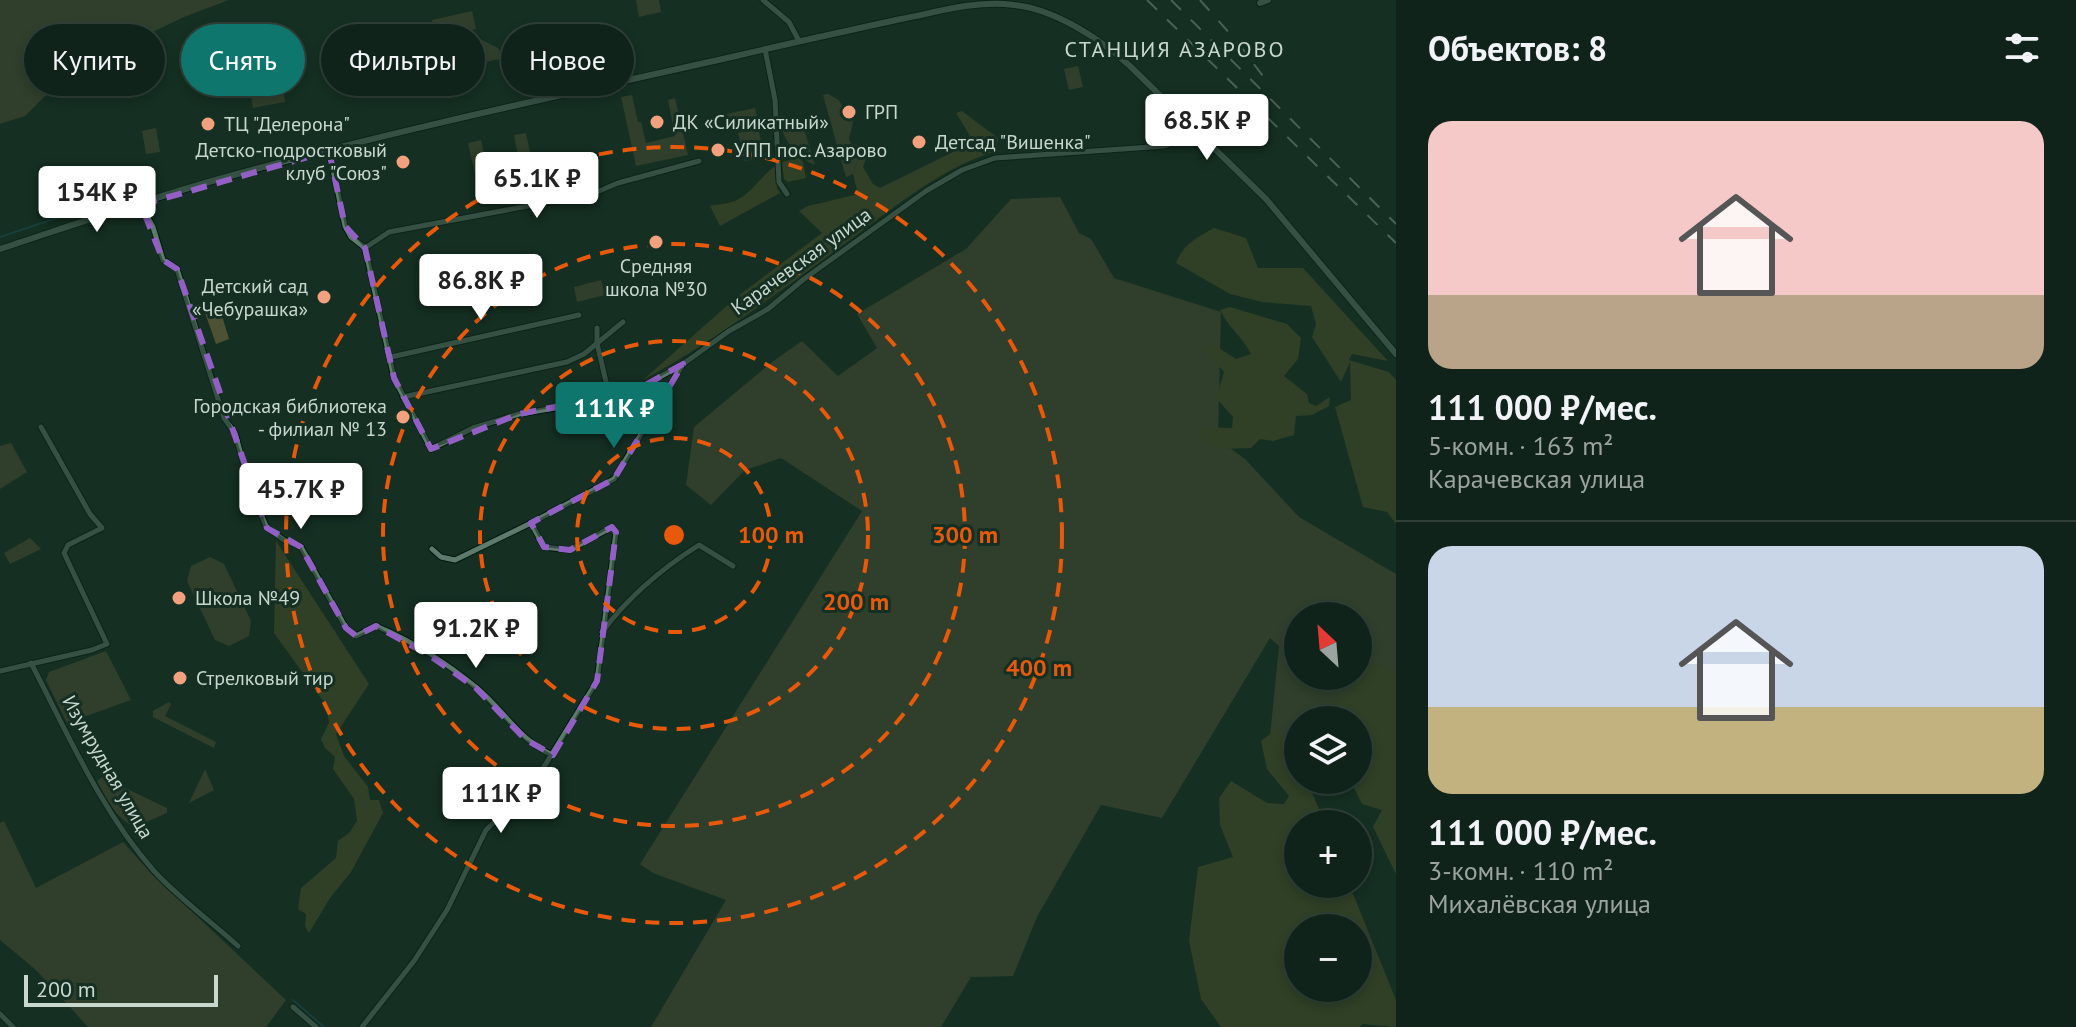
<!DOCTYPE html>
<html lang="ru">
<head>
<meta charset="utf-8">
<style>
	:root { --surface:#10231a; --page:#192b23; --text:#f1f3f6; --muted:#9ca4a2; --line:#304039; --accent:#0f766e }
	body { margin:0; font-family:"PT Sans",sans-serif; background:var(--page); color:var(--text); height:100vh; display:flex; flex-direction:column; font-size:30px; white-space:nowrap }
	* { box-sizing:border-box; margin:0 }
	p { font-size:26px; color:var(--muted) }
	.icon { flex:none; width:44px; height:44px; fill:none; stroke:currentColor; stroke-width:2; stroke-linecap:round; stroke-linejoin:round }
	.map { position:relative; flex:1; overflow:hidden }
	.sheet { display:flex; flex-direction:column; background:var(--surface); width:680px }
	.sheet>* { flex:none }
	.guide { position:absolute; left:24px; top:24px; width:760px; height:72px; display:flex; gap:16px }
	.needle { width:52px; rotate:334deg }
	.controls { position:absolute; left:1284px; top:602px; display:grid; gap:16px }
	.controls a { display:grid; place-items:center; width:88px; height:88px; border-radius:50%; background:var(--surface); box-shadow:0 4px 12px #0003,0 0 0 2px var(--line); font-size:40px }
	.scale { position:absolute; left:24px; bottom:20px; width:194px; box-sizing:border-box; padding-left:8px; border:4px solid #c9d8cf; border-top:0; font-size:22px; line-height:28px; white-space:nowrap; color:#c9d8cf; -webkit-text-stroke:6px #152f23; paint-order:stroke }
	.price { position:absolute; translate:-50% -68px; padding:0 18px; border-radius:8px; background:#fff; color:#222; font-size:26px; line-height:52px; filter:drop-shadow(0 2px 4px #0008) }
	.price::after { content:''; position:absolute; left:50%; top:48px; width:24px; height:18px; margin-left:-12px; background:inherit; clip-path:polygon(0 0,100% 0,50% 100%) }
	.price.selected { background:var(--accent); color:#fff }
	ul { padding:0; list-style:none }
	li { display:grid; align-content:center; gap:16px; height:424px; padding:0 32px }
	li+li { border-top:2px solid var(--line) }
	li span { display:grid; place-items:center; height:248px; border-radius:24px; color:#555 }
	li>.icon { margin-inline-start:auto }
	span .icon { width:144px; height:144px; fill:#fffc; stroke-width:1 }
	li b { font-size:34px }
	h2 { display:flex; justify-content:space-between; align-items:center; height:96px; padding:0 32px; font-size:34px }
	.chip { padding:0 28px; border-radius:36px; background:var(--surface); box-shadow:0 4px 12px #0003,0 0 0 2px var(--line); font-size:28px; line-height:72px }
	.chip.selected { background:var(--accent); color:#fff }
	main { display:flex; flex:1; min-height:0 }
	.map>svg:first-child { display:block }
	.green { fill:#4e5235; fill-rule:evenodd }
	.forest { fill:#4e542c; fill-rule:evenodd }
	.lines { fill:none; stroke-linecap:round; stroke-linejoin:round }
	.stream { stroke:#19525b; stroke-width:2 }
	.minor-casing { stroke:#00170d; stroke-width:7 }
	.tertiary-casing { stroke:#00170d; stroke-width:8 }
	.minor { stroke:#5e7a6c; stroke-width:5 }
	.tertiary { stroke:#5e7a6c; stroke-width:6 }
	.rail { stroke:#8a9d93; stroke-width:2; stroke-dasharray:14 14; stroke-linecap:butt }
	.marked { fill:none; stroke:#9260c4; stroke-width:6; stroke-dasharray:16 10; stroke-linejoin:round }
	.ring { fill:none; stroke:#e8590c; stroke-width:4; stroke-dasharray:14 10 }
	.poi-dot { fill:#f1a17d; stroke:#152f23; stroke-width:3 }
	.labels { text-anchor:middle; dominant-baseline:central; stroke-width:6; stroke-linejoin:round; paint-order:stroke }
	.poi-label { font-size:20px; fill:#c9d8cf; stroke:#152f23; text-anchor:start }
	.street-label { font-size:20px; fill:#c9d8cf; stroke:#152f23 }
	.neighbourhood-label { font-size:22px; letter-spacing:2px; fill:#c9d8cf; stroke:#152f23 }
	.centre { fill:#e8590c; stroke:#152f23; stroke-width:4 }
	.ring-label { font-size:24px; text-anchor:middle; font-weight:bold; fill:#e8590c; stroke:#152f23; stroke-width:6; stroke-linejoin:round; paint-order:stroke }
</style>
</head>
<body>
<main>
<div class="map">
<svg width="1396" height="1027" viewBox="0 0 1396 1027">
	<rect width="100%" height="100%" fill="#152f23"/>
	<g class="green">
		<path d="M0 0H229L184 17 134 41 44 97 25 116 0 124Z"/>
		<path d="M636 0H659L661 12 639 17Z"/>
		<path d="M472 11 476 29 436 37 432 20Z"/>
		<path d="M415 30 430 32 434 39 450 42 468 33 498 48 505 58 415 76 408 35Z"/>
		<path d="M1078 66 1083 87 1069 90 1064 69Z"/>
		<path d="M281 80 285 102 253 108 249 86Z"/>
		<path d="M828 94 839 100 847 115 854 118 849 139 851 144 862 146 853 174 846 177 823 95Z"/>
		<path d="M632 95 638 122H641L646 143 675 136 668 100 675 98 688 155 636 166 621 97Z"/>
		<path d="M755 108 759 125 731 132 727 114Z"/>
		<path d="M802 122 815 165C800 160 781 138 781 123Z"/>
		<path d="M156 128 160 152 146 154 142 131Z"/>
		<path d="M758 128 765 156 745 161 738 133Z"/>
		<path d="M526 133 538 193 523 183 514 135Z"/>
		<path d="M481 140 490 180 477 183 468 143Z"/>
		<path d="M1060 197 1079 233 1091 239 1114 278 1221 312 1218 439 1245 459 1299 517 1396 574V683L1312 720H1298V728L1269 746 1279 646 1270 638 1162 818 1101 805 1037 917 1013 976 971 977 941 1027H651L726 900 653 873 640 864 862 511 781 458 745 470 711 505 686 485 694 427 772 362 802 341 838 376 877 348 857 314 966 249 1011 199ZM1298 616H1358V676H1298Z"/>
		<path d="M601 280 605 295 577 302 574 287Z"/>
		<path d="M219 306 229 339 216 344 204 310Z"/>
		<path d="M11 443 27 472 0 489V446Z"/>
		<path d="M30 538 41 549 10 564 4 553Z"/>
		<path d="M210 557 224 564 251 621 249 636 229 646 215 640 187 581 191 566Z"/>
		<path d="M106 651 131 700 67 723 46 680 49 672Z"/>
		<path d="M169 702 171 704 165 716 216 742 214 748 153 717V711Z"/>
		<path d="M205 769 214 790 189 803Z"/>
		<path d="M102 777 167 808V813L135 827C116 819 107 799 97 781Z"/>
		<path d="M4 821 36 888 123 842 150 872 286 1000 266 1027H88L36 970 0 940V823Z"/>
	</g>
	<g class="forest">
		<path d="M962 111 998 138 996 151C942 168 900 203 855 236 787 286 718 339 643 380L738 296 822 233 799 211 808 206 858 194 853 174 862 146 870 147 863 167 873 184 880 188 959 149 970 136 956 113Z"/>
		<path d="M799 158 803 162 806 178 788 182 784 179 782 162Z"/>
		<path d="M778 164 777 188 780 193 720 226 710 206C718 204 730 204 737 200 753 192 762 174 778 164Z"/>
		<path d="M1214 228 1246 238 1258 268H1303L1388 361 1352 354 1349 360 1389 372 1396 380V524L1387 512 1363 507 1335 407 1351 400 1350 362 1341 382 1312 337 1316 324 1311 306 1262 302 1230 294 1176 263C1183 244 1198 237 1214 228Z"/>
		<path d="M1230 307 1287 324 1301 338 1298 359 1284 376 1307 394 1309 403 1316 406 1330 397 1329 406 1312 415 1296 416 1294 435 1273 441 1260 439 1251 448 1218 449 1200 435 1198 427 1232 428 1233 417 1216 398 1224 372 1203 348 1213 344 1236 359 1251 354C1242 336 1228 327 1220 310Z"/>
		<path d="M276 541 369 684 336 734 344 756 368 787 370 800H379L383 813 351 872 330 898 309 933 305 926 306 914 298 909 301 888 336 858 338 841 349 833 357 821 354 799 333 769 335 757 325 748 321 739 329 723 326 705 274 633Z"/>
		<path d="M1374 663 1396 671V874L1373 827 1382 810 1362 804 1350 780H1358V720H1321Z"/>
		<path d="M1278 728 1298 758V780H1307L1325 824H1298V884H1349L1396 1000V1027L1363 1024 1359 1027H1221L1201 999 1189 941 1198 867 1233 857 1220 825 1219 798 1231 781 1267 803 1284 804 1289 796 1267 769 1261 741ZM1298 928H1358V988H1298Z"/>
	</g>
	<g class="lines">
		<g class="stream">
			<path d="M0 237 110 200"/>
			<path d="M293 1000 324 1027"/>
		</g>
		<defs>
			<g id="minor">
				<path d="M763 0 789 22 799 41"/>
				<path d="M765 49 775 100 779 182 787 194"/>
				<path d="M329 151 345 226 351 237 365 248 394 378 431 449 473 428 519 414 610 399 633 392 683 364 729 331 768 309 804 279 926 191 962 170 995 158 1165 146 1197 132"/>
				<path d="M141 205 153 227 163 260 177 269 224 418 235 433 252 494 267 528 284 540 301 547 346 628 356 636 376 626C412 641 448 664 478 689 504 711 522 743 553 755"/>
				<path d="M365 248 389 232 592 194 618 183 699 161"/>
				<path d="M597 328V343L610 399"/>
				<path d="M391 357 579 315"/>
				<path d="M403 397 567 362 584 354 623 322"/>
				<path d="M531 523 614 479 683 364"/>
				<path d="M602 632C629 596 661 569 699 545L733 566"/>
				<path d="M31 663C68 734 101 811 154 871 179 898 210 921 238 946"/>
				<path d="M0 671 92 650 107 644 64 553 68 545 102 528 90 514 41 427"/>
				<path d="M293 1007 316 1027"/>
				<path d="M0 1014 13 1027"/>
				<path d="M362 1027 414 961 447 910 486 830 534 783 597 681 616 532 612 527 570 550 544 547 531 523 455 560 441 557 432 549"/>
			</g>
			<g id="tertiary">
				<path d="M1260 3 1268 0"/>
				<path d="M0 249C76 224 153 197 230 176 397 130 567 94 736 56 791 43 846 31 901 19 938 12 975 0 1014 5 1055 9 1100 39 1130 66L1266 199 1396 354"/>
			</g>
		</defs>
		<use href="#minor" class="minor-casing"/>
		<use href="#tertiary" class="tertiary-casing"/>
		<use href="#minor" class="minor"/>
		<use href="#tertiary" class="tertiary"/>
		<g class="rail">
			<path d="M1147 0 1396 243"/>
			<path d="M1171 0 1396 224"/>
			<path d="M1200 0 1239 44 1268 83"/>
		</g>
	</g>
	<path d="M0 0H1396V1027H0ZM329 151 345 226 365 248 394 378 431 449 519 414 633 392 683 364 614 479 531 523 544 547 570 550 612 527 616 532 597 681 553 755 525 739 476 688 429 655 376 626 356 636 346 628 301 547 267 528 177 269 163 260 141 205Z" fill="#152f23" fill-opacity=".55" fill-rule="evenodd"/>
	<path class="marked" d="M329 151 345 226 365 248 394 378 431 449 519 414 633 392 683 364 614 479 531 523 544 547 570 550 612 527 616 532 597 681 553 755 525 739 476 688 429 655 376 626 356 636 346 628 301 547 267 528 177 269 163 260 141 205Z"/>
	<g class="ring">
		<circle cx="674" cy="535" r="97"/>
		<circle cx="674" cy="535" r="194"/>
		<circle cx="674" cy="535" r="291"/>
		<circle cx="674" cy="535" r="388"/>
	</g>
	<g class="poi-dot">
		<circle cx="849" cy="112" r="8"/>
		<circle cx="657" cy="122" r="8"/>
		<circle cx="208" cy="124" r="8"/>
		<circle cx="919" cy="142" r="8"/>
		<circle cx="718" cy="150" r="8"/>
		<circle cx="403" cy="162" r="8"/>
		<circle cx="656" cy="242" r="8"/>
		<circle cx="324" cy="297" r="8"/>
		<circle cx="403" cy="417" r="8"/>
		<circle cx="179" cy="598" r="8"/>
		<circle cx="180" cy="678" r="8"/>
	</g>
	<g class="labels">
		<g class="poi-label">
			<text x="865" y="112">ГРП</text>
			<text x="673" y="122">ДК «Силикатный»</text>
			<text x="224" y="124">ТЦ "Делерона"</text>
			<text x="935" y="142">Детсад "Вишенка"</text>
			<text x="387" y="150" text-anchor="end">Детско-подростковый<tspan x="387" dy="23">клуб "Союз"</tspan></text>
			<text x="734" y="150">УПП пос. Азарово</text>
			<text x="656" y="266" text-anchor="middle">Средняя<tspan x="656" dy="23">школа №30</tspan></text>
			<text x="308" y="286" text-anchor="end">Детский сад<tspan x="308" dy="23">«Чебурашка»</tspan></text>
			<text x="387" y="406" text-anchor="end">Городская библиотека<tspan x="387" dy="23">- филиал № 13</tspan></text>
			<text x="195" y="598">Школа №49</text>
			<text x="196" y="678">Стрелковый тир</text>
		</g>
		<g class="street-label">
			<text transform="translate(801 261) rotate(-36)">Карачевская улица</text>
			<text transform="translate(108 767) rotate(60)">Изумрудная улица</text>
		</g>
		<g class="neighbourhood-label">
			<text x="1175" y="49">СТАНЦИЯ АЗАРОВО</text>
		</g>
	</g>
	<circle cx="674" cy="535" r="12" class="centre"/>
	<g class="ring-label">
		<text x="771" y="543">100 m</text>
		<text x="965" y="543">300 m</text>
		<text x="856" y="610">200 m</text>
		<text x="1039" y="676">400 m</text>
	</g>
</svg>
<div class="controls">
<a><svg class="needle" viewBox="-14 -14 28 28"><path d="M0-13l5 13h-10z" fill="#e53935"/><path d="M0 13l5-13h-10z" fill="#9ca4a2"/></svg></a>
<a><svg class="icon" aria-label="layers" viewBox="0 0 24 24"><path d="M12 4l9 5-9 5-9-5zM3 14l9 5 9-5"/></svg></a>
<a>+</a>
<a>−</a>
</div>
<div class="scale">200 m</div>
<b class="price" style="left:1207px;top:162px">68.5K ₽</b>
<b class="price" style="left:537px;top:220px">65.1K ₽</b>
<b class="price" style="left:97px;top:234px">154K ₽</b>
<b class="price" style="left:481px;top:322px">86.8K ₽</b>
<b class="price selected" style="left:614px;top:450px">111K ₽</b>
<b class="price" style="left:301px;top:531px">45.7K ₽</b>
<b class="price" style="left:476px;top:670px">91.2K ₽</b>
<b class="price" style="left:501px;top:835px">111K ₽</b>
<div class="guide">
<a class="chip">Купить</a>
<a class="chip selected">Снять</a>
<a class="chip">Фильтры</a>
<a class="chip">Новое</a>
</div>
</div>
<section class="sheet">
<h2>Объектов: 8<svg class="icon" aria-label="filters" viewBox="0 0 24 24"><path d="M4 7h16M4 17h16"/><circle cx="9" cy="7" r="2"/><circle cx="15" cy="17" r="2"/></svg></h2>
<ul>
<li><span style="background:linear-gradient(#f6c9c9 70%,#b9a48a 0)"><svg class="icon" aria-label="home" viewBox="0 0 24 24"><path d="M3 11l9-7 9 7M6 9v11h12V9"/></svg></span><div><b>111 000 ₽/мес.</b><p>5-комн. · 163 m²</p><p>Карачевская улица</p></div></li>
<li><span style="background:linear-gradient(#c9d6e8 65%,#c2b280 0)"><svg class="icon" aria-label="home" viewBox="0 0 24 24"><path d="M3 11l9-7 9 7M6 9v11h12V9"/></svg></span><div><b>111 000 ₽/мес.</b><p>3-комн. · 110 m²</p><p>Михалёвская улица</p></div></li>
</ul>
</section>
</main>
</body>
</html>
